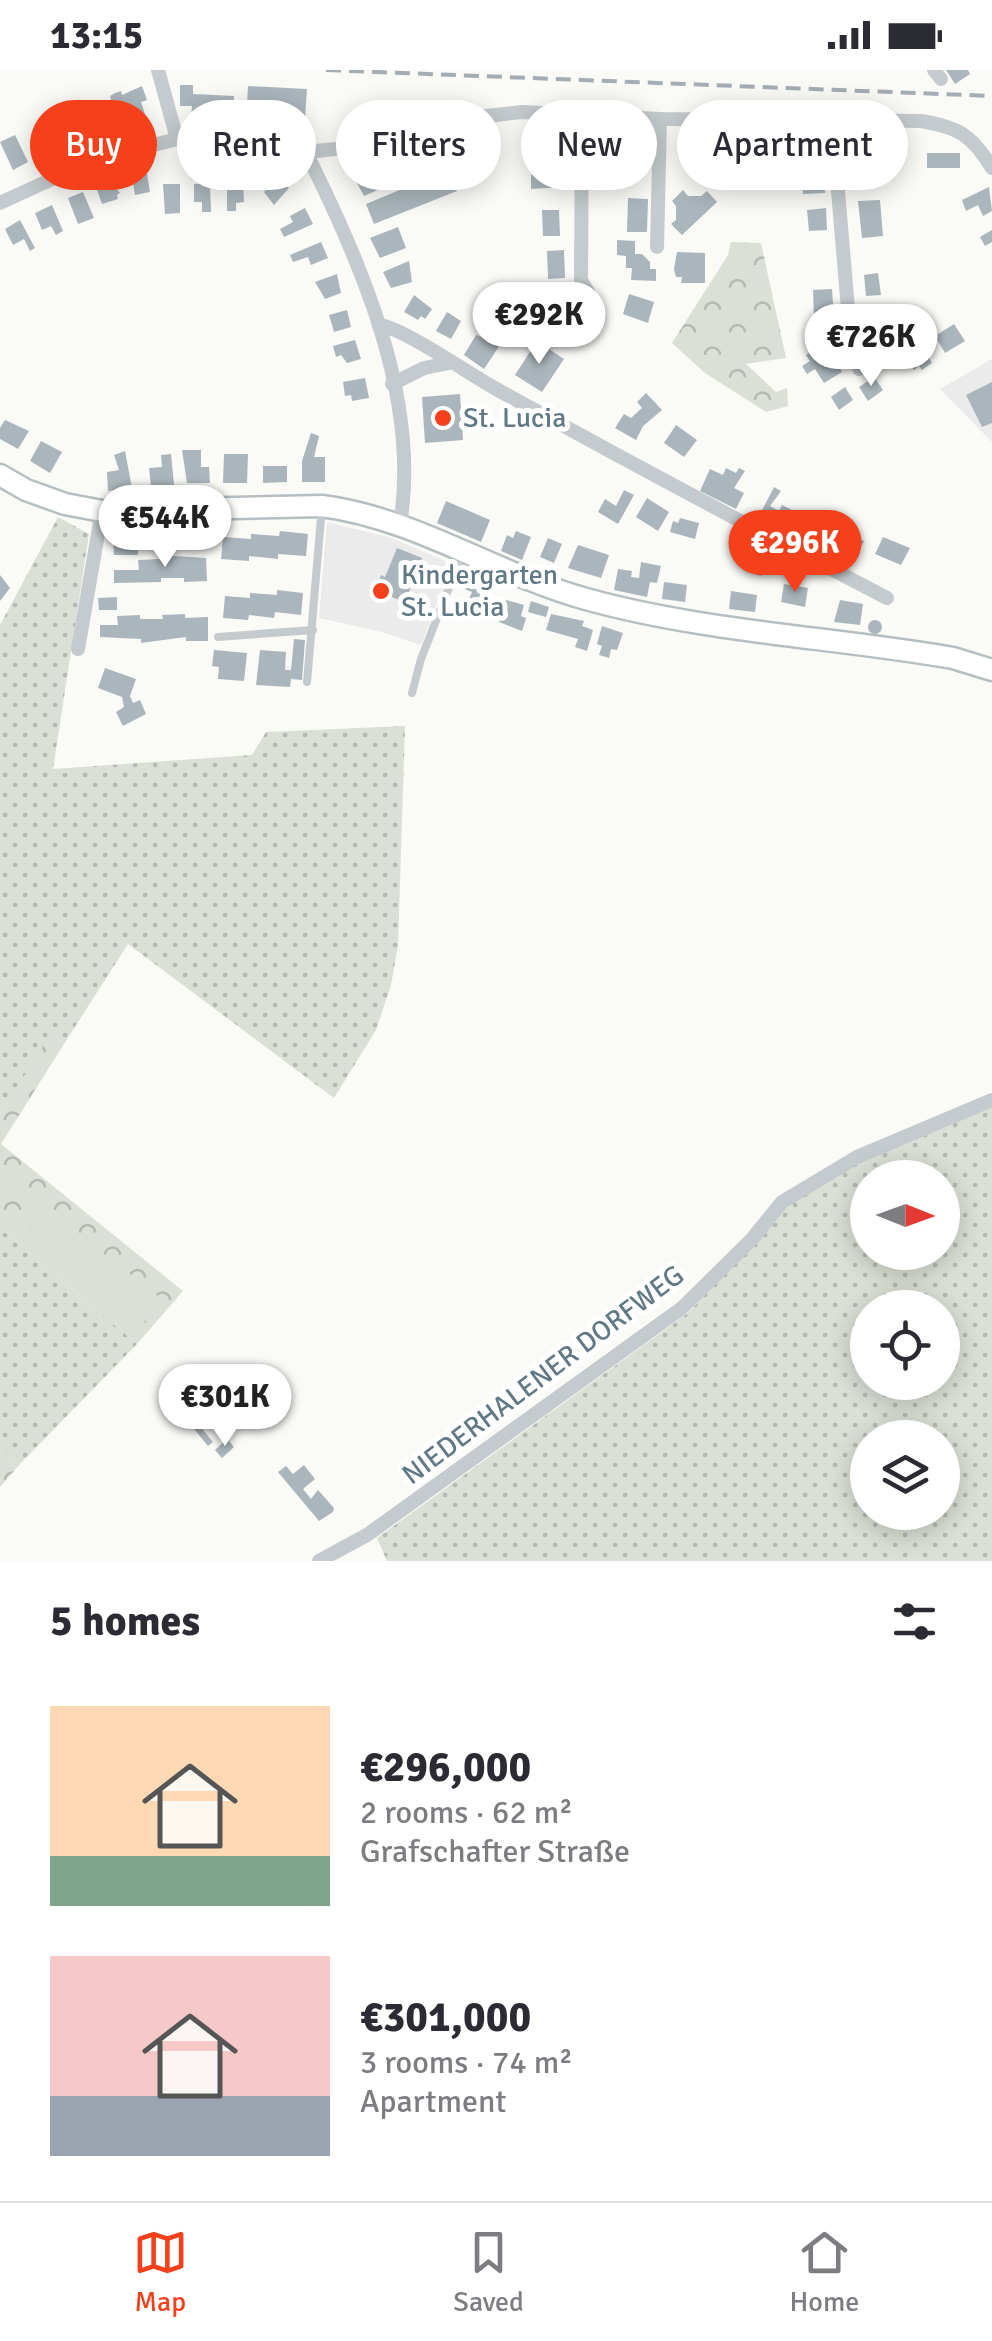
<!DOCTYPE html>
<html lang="en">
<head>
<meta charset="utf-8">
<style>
	:root { --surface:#fff; --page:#f2f2f3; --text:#2b2b33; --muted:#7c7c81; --line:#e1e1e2; --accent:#f5401c }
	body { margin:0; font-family:Signika,sans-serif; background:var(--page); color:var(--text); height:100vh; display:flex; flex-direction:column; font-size:38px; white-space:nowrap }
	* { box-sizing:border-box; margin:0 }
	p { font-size:32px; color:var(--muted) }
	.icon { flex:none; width:55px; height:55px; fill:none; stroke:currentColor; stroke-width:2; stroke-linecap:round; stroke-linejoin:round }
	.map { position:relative; height:1491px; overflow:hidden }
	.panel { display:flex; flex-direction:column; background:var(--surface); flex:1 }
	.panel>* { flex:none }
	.top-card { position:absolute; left:30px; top:30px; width:932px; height:90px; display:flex; gap:20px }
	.needle { width:65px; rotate:91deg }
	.controls { position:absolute; left:850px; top:1090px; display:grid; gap:20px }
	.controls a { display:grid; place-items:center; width:110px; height:110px; border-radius:50%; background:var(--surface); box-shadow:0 5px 25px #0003; font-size:50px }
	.price { position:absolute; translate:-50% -85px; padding:0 22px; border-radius:35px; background:#fff; color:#222; font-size:32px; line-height:65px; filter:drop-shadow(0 2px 5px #0008) }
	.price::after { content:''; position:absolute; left:50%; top:60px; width:30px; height:22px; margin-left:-15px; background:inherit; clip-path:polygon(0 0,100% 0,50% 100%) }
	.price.active { background:var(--accent); color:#fff }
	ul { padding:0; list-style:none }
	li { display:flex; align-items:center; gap:30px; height:250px; padding:0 50px }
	li span { display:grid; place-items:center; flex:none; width:280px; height:200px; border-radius:0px; color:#555 }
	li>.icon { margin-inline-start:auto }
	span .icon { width:120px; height:120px; fill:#fffc; stroke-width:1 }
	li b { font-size:42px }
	h2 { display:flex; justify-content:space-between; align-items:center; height:120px; padding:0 50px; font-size:42px }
	.pill { padding:0 35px; border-radius:45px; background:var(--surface); box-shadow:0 5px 25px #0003; font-size:35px; line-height:90px }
	.pill.active { background:var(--accent); color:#fff }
	.status { display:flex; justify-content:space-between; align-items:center; height:70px; padding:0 50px; background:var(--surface); direction:ltr }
	.status svg { height:28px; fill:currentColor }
	.tab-bar { display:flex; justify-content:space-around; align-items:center; height:140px; border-top:2px solid var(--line); background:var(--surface); font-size:28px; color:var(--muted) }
	.tab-bar a { display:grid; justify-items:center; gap:5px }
	.tab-bar .active { color:var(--accent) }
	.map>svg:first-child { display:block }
	.built { fill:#eaebea }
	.grass { fill:url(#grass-dots); fill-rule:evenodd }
	.forest { fill:url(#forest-crowns) }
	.pitch { fill:#dae0d6 }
	.building { fill:#abb6bc }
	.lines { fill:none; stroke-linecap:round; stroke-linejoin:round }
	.secondary-casing { stroke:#b6bec2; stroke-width:25 }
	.lane { stroke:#c4cacd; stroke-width:8 }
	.street { stroke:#c4cacd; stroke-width:14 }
	.secondary { stroke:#fff; stroke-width:20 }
	.rail { stroke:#a4adb3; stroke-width:4; stroke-dasharray:15 8; stroke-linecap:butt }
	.poi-dot { fill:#f5401c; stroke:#fff; stroke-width:4 }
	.labels { text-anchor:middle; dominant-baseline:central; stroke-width:10; stroke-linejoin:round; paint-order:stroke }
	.poi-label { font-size:28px; fill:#617885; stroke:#fff; text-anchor:start }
	.street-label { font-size:28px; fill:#617885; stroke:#fff }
</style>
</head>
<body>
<div class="status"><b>13:15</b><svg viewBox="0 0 49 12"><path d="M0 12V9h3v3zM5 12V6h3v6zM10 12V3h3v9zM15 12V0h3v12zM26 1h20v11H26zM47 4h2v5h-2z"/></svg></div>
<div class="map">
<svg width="992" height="1491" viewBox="0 0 992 1491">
	<defs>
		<pattern id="grass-dots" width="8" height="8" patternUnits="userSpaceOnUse" patternTransform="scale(2.5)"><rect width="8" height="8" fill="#dae0d6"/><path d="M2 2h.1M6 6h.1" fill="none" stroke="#b4bab3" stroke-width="1.8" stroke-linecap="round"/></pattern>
		<pattern id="forest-crowns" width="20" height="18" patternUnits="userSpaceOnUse" patternTransform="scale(2.5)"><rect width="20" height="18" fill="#dae0d6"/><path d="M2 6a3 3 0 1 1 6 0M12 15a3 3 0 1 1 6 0" fill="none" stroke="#b4bab3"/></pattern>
	</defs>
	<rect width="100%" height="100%" fill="#fafaf7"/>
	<g class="built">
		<path d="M992 289V372L940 319Z"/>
		<path d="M327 452 392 468 452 494 421 575 382 562 319 548Z"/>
	</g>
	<g class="grass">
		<path d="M58 447 89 464 53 699 252 685 266 662 405 656 398 875 391 915 376 960 334 1028 128 874 62 977 49 968 0 1044V555Z"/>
		<path d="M992 1037V1491H387L377 1468 688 1243 789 1135 858 1094ZM868 1108H942V1182H868ZM868 1238H942V1312H868ZM868 1368H942V1442H868Z"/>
		<path d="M0 1158 137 1274 20 1394 0 1379Z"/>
	</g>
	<g class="forest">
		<path d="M731 172 761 173 786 288 746 294 776 322 787 318 788 336 766 342 705 303 672 273 728 185Z"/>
		<path d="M49 967 62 977 1 1074 183 1221 137 1274 0 1158V1044Z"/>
		<path d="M0 1379 20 1394 0 1417Z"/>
	</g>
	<path class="pitch" d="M47 1139 162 1229 137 1261 23 1166Z"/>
	<g class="building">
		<path d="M946 0H968L970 4 955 14Z"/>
		<path d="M180 15H193V24L234 26 233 51 191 49 192 36H180Z"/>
		<path d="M142 16 147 30 141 32 146 47 131 52 126 38 121 40 115 44 120 57 105 62 100 47 94 49 89 33 95 32 96 35 111 30 110 26 115 23 121 21 122 25Z"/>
		<path d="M248 16 307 19 305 49H289L290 34H247Z"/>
		<path d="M84 39 90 55 96 53 100 66 74 74 69 62 60 66 54 53Z"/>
		<path d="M46 53 57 80 41 86 35 71 43 67 38 56Z"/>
		<path d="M562 61 564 76 540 77 539 63Z"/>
		<path d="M819 61 820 84H801L800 72 789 73V62Z"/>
		<path d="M15 65 28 92 13 100 0 72Z"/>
		<path d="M608 72 640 73V97L634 96V102L615 101V98L607 97Z"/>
		<path d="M697 78 717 82V100L697 97 687 100 688 82H697Z"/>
		<rect x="927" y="83" width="33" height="15"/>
		<path d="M878 86 880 109 857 111 855 88Z"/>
		<path d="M545 92V96L564 95V117L531 119V93Z"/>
		<path d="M448 97 457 121 374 154 366 134 414 114 422 105Z"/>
		<path d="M824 97 825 123 803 124 801 98Z"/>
		<path d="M368 98 380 119 364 126 353 106Z"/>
		<path d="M147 104 150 122 135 125 132 107Z"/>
		<path d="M278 107 289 118 274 135 264 122Z"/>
		<path d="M112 112 120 123 117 125 118 129 102 134 96 117Z"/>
		<path d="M210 113 211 142H202V132H194V114Z"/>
		<path d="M227 113H243L244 132 236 133V141H227Z"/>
		<path d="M163 114H180V143L165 144Z"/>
		<path d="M989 117 992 141 983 146 978 135 966 141 962 130Z"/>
		<path d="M683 120 688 126H701L707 121 717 132 682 165 671 154 676 150V136L672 131Z"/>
		<path d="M83 122 94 148 78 154 68 128Z"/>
		<path d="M628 128 648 129 647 162H627Z"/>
		<path d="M880 130 883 166 862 168 858 131Z"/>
		<path d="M52 135 63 161 56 165 51 156 42 160 35 143Z"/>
		<path d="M305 138 313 154 284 167 280 159 293 152 290 146Z"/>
		<path d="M826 138 827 160 809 161 807 140Z"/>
		<path d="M542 140H559L560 166H543Z"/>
		<path d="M20 150 35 178 30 181 24 169 13 175 5 159Z"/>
		<path d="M398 157 406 178 380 188 370 168Z"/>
		<path d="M992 160V172L985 176 980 167Z"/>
		<path d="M617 170 635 171V184H642L650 192V199H656V211L631 210 632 198H626V186L617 185Z"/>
		<path d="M321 172 328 188 311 195 308 187 293 192 290 185Z"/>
		<path d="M564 180 565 208 548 209 547 181Z"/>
		<path d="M677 182 705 183V213H681L682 207H676L674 199Z"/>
		<path d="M409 191 412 212 391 218 383 202Z"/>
		<path d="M878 203 881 225 866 226 864 205Z"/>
		<path d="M337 204 341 223 325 229 315 212Z"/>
		<path d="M832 219 834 248 814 250 813 220Z"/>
		<path d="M629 224 654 232 648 253 623 244Z"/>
		<path d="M414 225 432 239 425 249 421 246 418 250 404 242Z"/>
		<path d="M539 229H556L557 253H536V238L540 237Z"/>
		<path d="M347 240 351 257 334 262 329 245Z"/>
		<path d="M447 242 461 251 451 269 436 261Z"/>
		<path d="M890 242 901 262 883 272 872 252Z"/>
		<path d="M954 254 965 271 945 283 935 266Z"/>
		<path d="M499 256 508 263 484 299 464 285 476 265 489 270Z"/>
		<path d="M355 270 361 289 347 293 341 285 336 287 333 276Z"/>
		<path d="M537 271 564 289 542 322 515 305Z"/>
		<path d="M826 272 842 302 824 313 815 299 807 304 802 296 810 291 806 285Z"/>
		<path d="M921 275 932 293 922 300 919 296 914 300 905 286Z"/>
		<path d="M874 307 883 320 868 331 859 317Z"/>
		<path d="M365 308 369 328 352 331 351 325 345 326 343 312Z"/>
		<path d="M992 312V353L982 357 966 325Z"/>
		<path d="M845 317 853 330 839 340 831 327Z"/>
		<path d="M646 323 662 340 643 356 636 370 615 358 624 344 631 348 642 338 637 332Z"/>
		<path d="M460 324 463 370 425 373 422 327Z"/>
		<path d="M5 350 29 361 18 379 0 369V358Z"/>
		<path d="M676 355 697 370 684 387 664 373Z"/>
		<path d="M311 363 319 366 314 387H325V412H302V391Z"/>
		<path d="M41 371 62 382 50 403 30 391Z"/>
		<path d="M182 380H201V397H209L210 413H187Z"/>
		<path d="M125 381 132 418 108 421 107 402 119 400 114 385Z"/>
		<path d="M171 384 174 415 151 417 149 398 162 397 161 385Z"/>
		<path d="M224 384H248L247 413H223Z"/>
		<path d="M263 396H287V412L263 413Z"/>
		<path d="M726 398 736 403 739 398 745 401 734 418 744 423 736 439 700 421 710 399 723 405Z"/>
		<path d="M774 417 781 421 770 436 779 441 782 435 794 441 784 463 757 450Z"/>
		<path d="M624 420 634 425 618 454 598 442 605 429 616 436Z"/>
		<path d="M647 428 669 442 658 461 636 447Z"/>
		<path d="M446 431 490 450 481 472 437 453Z"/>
		<path d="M811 440 818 444 812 457 822 462 811 477 796 469Z"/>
		<path d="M680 448 699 453 695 469 670 462 673 451 678 453Z"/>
		<path d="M280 461 308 464 306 486 278 484V489L249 486V491L221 489 223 467 251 469V464L279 466Z"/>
		<path d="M516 461 531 467 522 490 501 481 507 465 513 468Z"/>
		<path d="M845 462 864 471 855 488 836 479Z"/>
		<path d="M883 467 910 478 901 495 875 484Z"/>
		<path d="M548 468 562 474 554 493 540 487Z"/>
		<path d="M138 472V485H114L113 473Z"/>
		<path d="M578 475 609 485 601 508 568 498Z"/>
		<path d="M397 478 422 488 405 532 375 521 381 505 385 507Z"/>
		<path d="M161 485 206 488 207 511 184 512V508H161V512L114 513V500H139L138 490 161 489Z"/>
		<path d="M757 491 764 493 761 506 754 504Z"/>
		<path d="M641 492 661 496 657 513 650 512 647 527 614 520 618 499 632 501 631 507 639 508Z"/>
		<path d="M466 500 490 510 478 538 467 534 472 522 460 517Z"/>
		<path d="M0 505 10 518 0 531Z"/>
		<path d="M664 512 687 515 685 532 662 529Z"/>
		<path d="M784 514 808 518 805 537 781 532Z"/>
		<path d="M277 520 303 523 301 545 275 542 274 548 249 545 248 550 223 548 225 526 250 528V523L277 525Z"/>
		<path d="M731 521 757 525 755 542 729 539Z"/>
		<path d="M117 527V540H99L98 528Z"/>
		<path d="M506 530 524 535 521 546 526 548 522 561 499 552Z"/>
		<path d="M840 530 863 534 860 555 834 552Z"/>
		<path d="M531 531 549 537 546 547 528 542Z"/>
		<path d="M185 544V548L208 547V571H186V567L141 573V569L100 567V555H118L117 546 140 545V549H163L162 545Z"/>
		<path d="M551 544 584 551 582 556 593 560 587 581 575 577 578 569 546 560Z"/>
		<circle cx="875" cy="557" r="7"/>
		<path d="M602 556 623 563 617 580 611 579 609 588 599 585 602 576 597 574Z"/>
		<path d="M294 569 305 570 302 610 291 609 290 617 256 615 260 580 286 582 285 600H291Z"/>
		<path d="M214 580 247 583 244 611 218 609 219 597 212 596Z"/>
		<path d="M105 598 136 609 130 626 133 633 140 630 146 644 123 656 116 642 124 637 122 627 98 618Z"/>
		<path d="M194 1349 213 1372 208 1376 190 1354Z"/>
		<path d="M227 1369 234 1377 222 1388 215 1380Z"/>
		<path d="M304 1395 315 1409 303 1419 311 1429 318 1420 334 1438 333 1442 319 1451 278 1402 286 1396 293 1404Z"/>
	</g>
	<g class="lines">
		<defs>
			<path id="secondary" d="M0 405 26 420 65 434 102 441 322 436C415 448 496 504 586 529 705 562 832 567 953 588L992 600"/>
		</defs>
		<use href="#secondary" class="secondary-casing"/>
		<g class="lane">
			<path d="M218 567 313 560"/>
			<path d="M307 612 322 436"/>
			<path d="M412 623 421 589 463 482"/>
		</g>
		<g class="street">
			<path d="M158 0 177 69"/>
			<path d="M934 0 941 9"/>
			<path d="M582 45 581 210 590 226"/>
			<path d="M832 50 849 251 870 289 859 299"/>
			<path d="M306 82 345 78 468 48 522 42 660 49 921 51C958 57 972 65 992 98"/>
			<path d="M306 82C361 194 421 328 400 455"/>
			<path d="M0 133 61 105 115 85 177 69 277 71 306 82"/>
			<path d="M657 177 660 49"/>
			<path d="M379 255C402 257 472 306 498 320 627 391 756 460 887 528"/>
			<path d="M870 289 918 261"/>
			<path d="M392 314 424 298 449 293"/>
			<path d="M78 579 102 441"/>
			<path d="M319 1491 367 1465 682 1238 752 1169 782 1132 857 1087 992 1030"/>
		</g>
		<use href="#secondary" class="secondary"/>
		<path class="rail" d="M326 0 992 26"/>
	</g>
	<g class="poi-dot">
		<circle cx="443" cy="348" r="10"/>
		<circle cx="381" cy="521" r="10"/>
	</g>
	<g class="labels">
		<g class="poi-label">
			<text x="463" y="348">St. Lucia</text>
			<text x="401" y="505">Kindergarten<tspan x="401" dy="32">St. Lucia</tspan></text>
		</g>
		<g class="street-label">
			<text transform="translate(543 1305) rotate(-37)">NIEDERHALENER DORFWEG</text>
		</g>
	</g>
</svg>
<div class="controls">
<a><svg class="needle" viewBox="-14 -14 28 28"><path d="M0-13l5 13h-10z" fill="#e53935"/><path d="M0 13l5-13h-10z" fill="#7c7c81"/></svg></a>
<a><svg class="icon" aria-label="locate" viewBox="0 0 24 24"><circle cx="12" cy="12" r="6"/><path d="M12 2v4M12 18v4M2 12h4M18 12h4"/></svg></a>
<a><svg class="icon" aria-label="layers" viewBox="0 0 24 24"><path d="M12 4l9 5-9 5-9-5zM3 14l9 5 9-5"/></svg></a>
</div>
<b class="price" style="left:539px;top:297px">€292K</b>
<b class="price" style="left:871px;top:319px">€726K</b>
<b class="price" style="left:165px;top:500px">€544K</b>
<b class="price active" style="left:795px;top:525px">€296K</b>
<b class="price" style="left:225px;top:1379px">€301K</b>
<div class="top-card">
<a class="pill active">Buy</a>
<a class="pill">Rent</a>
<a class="pill">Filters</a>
<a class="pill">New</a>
<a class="pill">Apartment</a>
</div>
</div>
<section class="panel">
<h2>5 homes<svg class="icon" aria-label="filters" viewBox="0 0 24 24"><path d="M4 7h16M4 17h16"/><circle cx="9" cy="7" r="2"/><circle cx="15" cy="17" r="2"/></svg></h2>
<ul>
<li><span style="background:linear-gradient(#ffd9b3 75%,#7fa58c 0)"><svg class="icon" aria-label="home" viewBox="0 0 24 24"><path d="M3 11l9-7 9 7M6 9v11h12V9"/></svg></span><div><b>€296,000</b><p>2 rooms · 62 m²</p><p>Grafschafter Straße</p></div></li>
<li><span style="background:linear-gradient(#f6c9c9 70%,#9aa5b1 0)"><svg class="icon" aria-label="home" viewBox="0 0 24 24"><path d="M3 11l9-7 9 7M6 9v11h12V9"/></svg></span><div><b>€301,000</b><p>3 rooms · 74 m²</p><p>Apartment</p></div></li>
</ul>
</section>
<nav class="tab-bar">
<a class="active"><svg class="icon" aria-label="map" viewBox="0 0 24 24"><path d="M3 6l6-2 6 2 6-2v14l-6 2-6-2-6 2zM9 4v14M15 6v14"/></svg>Map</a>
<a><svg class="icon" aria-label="saved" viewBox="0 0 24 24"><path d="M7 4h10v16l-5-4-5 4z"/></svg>Saved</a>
<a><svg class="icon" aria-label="home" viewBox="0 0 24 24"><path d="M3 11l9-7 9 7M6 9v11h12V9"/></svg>Home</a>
</nav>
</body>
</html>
